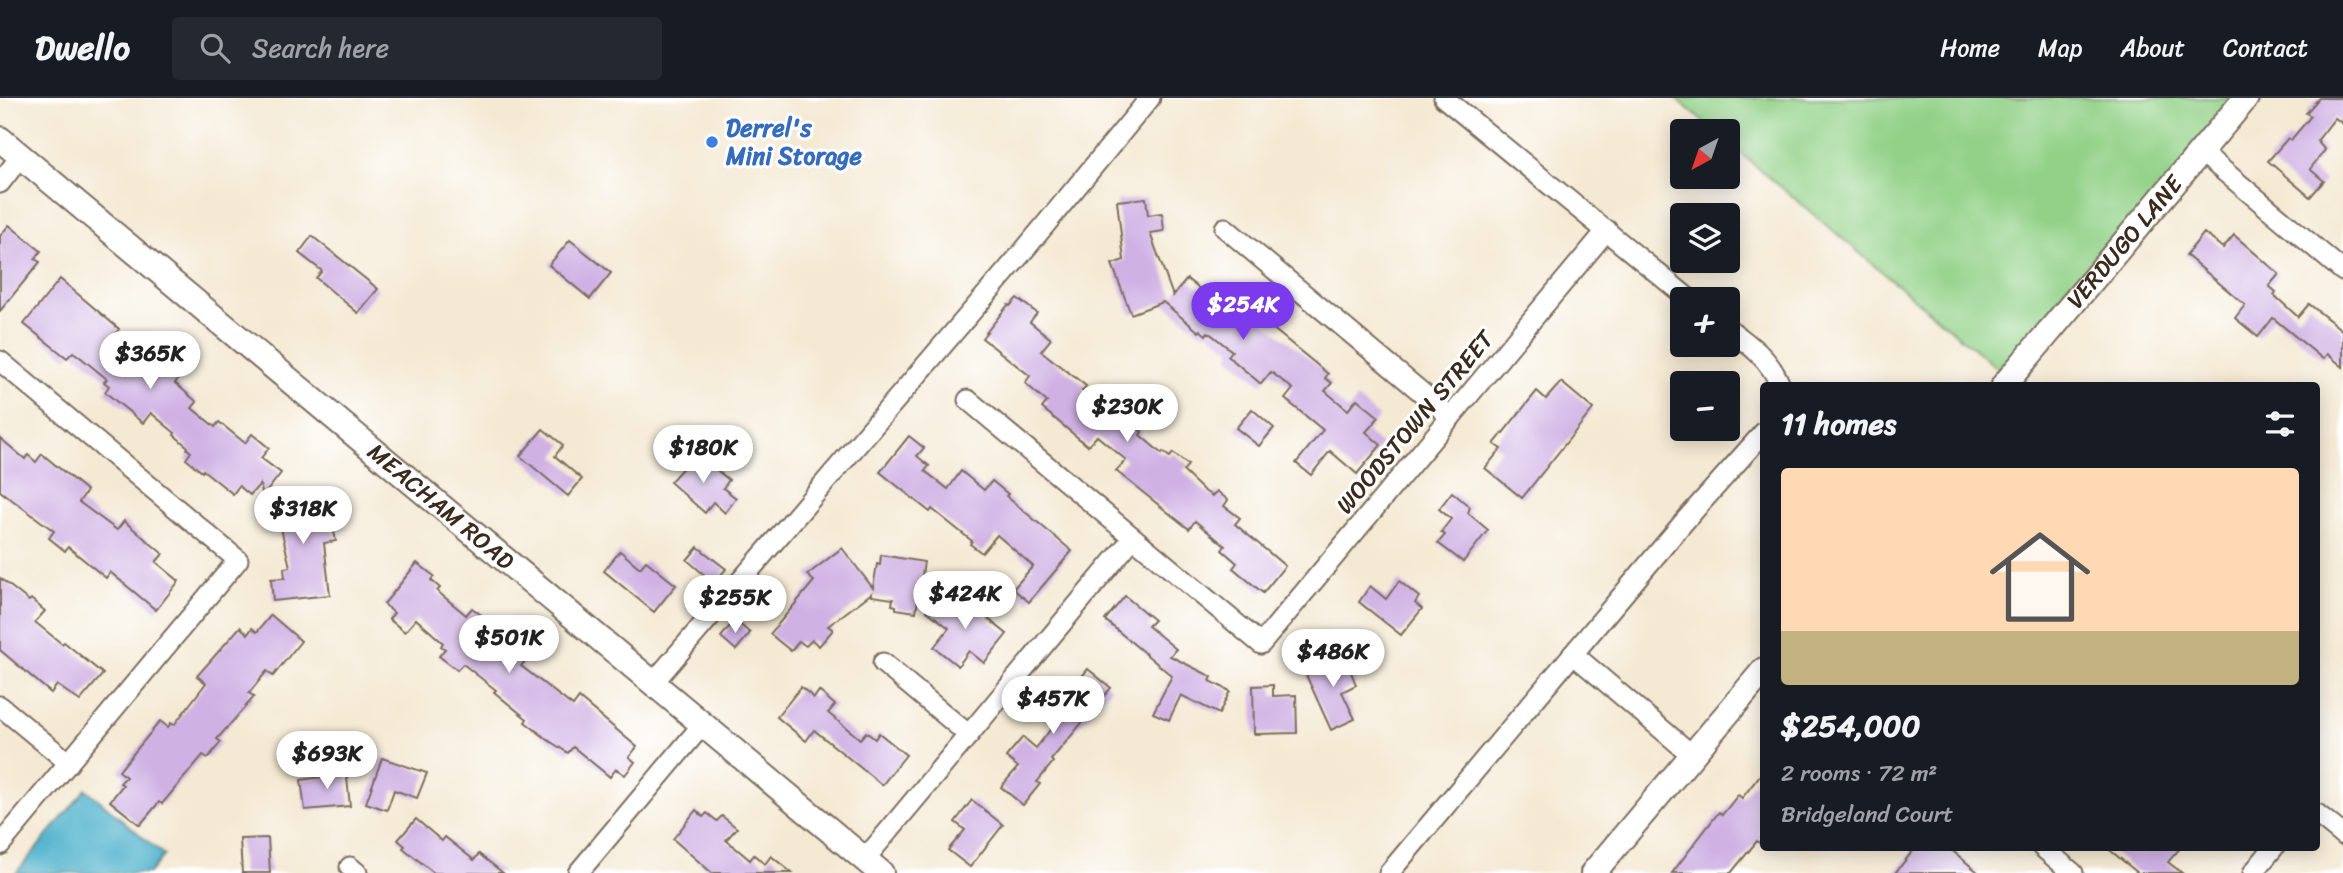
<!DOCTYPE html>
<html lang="en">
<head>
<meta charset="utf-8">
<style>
	:root { --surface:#171b24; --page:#242831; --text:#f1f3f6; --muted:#9ea1a6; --line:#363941; --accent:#7c3aed }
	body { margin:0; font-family:Sriracha,sans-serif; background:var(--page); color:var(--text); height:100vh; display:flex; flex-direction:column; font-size:26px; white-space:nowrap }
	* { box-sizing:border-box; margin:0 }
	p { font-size:23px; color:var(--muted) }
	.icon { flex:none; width:38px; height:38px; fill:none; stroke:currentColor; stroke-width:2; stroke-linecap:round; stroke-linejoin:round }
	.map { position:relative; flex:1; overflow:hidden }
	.side { position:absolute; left:1760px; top:284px; width:560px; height:469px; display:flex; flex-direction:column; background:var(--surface); border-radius:7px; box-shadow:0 4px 18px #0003 }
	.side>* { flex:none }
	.needle { width:46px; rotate:220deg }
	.fabs { position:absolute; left:1670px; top:21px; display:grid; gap:14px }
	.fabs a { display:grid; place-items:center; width:70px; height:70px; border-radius:7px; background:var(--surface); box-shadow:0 4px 18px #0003; font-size:35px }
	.price { position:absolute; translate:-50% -60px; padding:0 16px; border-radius:24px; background:#fff; color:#222; font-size:23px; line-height:46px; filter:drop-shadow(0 2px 4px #0008) }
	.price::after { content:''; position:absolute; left:50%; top:42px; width:21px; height:16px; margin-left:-10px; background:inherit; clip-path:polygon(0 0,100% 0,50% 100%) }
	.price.active { background:var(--accent); color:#fff }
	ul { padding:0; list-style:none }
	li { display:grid; align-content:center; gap:14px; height:371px; padding:0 21px }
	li+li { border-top:2px solid var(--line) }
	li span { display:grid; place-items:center; height:217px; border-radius:7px; color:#555 }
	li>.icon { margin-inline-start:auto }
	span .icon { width:126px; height:126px; fill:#fffc; stroke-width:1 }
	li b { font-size:30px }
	h2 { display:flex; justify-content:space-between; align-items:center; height:84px; padding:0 21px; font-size:30px }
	header { display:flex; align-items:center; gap:42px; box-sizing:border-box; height:98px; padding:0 35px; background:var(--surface); border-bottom:2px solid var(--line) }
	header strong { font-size:33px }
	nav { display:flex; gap:38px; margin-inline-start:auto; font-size:24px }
	.search { width:490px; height:63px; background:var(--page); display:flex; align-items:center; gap:18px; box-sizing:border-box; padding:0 24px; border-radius:7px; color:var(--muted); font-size:26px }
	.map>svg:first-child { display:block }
	.green { fill:#92d187; stroke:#667e52; stroke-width:2 }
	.water { fill:#4cb0cb; stroke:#446d74; stroke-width:2 }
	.building { fill:#cfb1e4 }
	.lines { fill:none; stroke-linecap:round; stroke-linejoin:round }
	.minor-casing { stroke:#7c6d5d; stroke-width:23 }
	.tertiary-casing { stroke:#7c6d5d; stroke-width:28 }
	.minor { stroke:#fff; stroke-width:19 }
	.tertiary { stroke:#fff; stroke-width:24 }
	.shop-dot { fill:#3f7fe0; stroke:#fff; stroke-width:2.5 }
	.labels { text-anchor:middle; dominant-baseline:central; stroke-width:6; stroke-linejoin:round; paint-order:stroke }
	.shop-label { font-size:24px; font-weight:bold; fill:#366cbe; stroke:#fff; text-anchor:start }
	.street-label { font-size:24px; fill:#3b2a1e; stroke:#fff }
</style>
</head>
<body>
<header>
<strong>Dwello</strong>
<div class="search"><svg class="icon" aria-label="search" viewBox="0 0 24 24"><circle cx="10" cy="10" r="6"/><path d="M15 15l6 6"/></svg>Search here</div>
<nav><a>Home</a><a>Map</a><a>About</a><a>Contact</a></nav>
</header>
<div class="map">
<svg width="2343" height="775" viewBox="0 0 2343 775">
	<rect width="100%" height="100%" fill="#fff"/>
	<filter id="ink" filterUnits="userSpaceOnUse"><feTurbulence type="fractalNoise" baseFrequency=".0143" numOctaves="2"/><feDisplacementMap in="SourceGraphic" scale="14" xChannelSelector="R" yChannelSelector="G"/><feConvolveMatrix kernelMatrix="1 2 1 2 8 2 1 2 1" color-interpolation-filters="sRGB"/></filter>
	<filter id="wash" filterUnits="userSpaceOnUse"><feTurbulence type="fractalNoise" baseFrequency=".00686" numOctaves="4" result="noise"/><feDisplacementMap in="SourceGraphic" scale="28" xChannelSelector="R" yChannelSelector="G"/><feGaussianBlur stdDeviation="1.57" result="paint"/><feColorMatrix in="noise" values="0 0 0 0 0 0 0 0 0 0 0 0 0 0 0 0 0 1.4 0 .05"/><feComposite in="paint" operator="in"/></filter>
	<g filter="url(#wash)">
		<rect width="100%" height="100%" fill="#f4e9d3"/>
		<path class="green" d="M1675 0H2243L2009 280 1727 44V33H1715Z"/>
		<path class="water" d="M86 691 164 757 149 775H16Z"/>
		<g id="blocks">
			<g class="building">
				<path d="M2319 0H2343V26L2335 20 2317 43 2325 52 2310 71 2324 83 2310 99 2268 63 2288 40 2291 42 2311 18 2306 15Z"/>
				<path d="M1146 100 1148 117 1162 115 1164 133 1150 135 1173 198 1187 181 1202 193 1205 189 1215 197 1218 192 1250 218 1253 214 1328 276 1325 280 1332 285 1325 293 1348 312 1357 301 1379 319 1366 334 1381 347 1357 376 1330 353 1311 377 1296 365 1323 332 1285 301 1293 291 1271 274 1261 286 1228 258 1232 253 1208 234 1206 237 1200 232 1199 234 1163 204 1131 216 1112 166 1124 162 1117 103Z"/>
				<path d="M9 127 41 153 35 161 40 164 0 213V138Z"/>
				<path d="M2204 135 2223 150 2234 137 2279 176 2269 188 2276 194 2274 197 2298 219 2309 206 2343 233V269L2327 256 2323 261 2273 220 2258 239 2235 220 2245 207 2186 157Z"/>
				<path d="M312 138 378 191 358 215 316 180 322 173 299 155Z"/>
				<path d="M570 142 611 175 590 201 549 167Z"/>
				<path d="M60 181 119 231 110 243 132 262 138 255 162 275 166 271 178 281 175 285 197 304 192 310 215 329 219 324 245 345 252 336 269 350 261 360 281 375 263 398 260 386 250 397 239 388 233 396 203 372 202 374 186 361 191 354 187 351 188 349 174 337 175 335 151 315 143 325 105 294 109 288 104 284 107 281 80 259 73 254 67 260 24 226Z"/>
				<path d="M1017 200 1037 215 1030 224 1051 241 1041 253 1086 288 1082 293 1108 307 1114 300 1126 309 1120 315 1142 334 1140 337 1162 356 1163 354 1170 359 1173 355 1188 367 1183 373 1203 392 1212 398 1217 393 1228 402 1224 408 1240 420 1235 426 1285 468 1263 495 1233 470 1237 465 1222 452 1225 448 1195 423 1189 431 1116 373 1126 362 1097 338 1088 348 1042 310 1047 304 1025 285 1030 278 982 240 1008 207 1010 208Z"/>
				<path d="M1561 284 1593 311 1522 400 1485 370 1501 351 1494 346 1537 293 1546 301Z"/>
				<path d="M1252 311 1274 330 1259 348 1236 330Z"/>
				<path d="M543 331 563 347 555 358 582 381 568 398 520 358Z"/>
				<path d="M909 338 924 350 917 358 929 368 925 373 948 391 961 373 984 392 992 383 1008 396 1006 398 1072 453 1029 504 1013 491 1033 468 997 437 982 455 970 446 972 443 932 411 930 414 880 374Z"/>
				<path d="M0 340 25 361 28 357 36 364 42 356 87 393 79 404 117 432 124 423 163 456 156 464 179 483 156 512 110 474 106 480 68 449 65 453 49 440 54 433 0 393Z"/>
				<path d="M696 355 729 382 723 390 736 400 725 415 713 404 705 415 670 384Z"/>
				<path d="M1452 394 1470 409 1468 415 1488 432 1463 464 1438 445 1445 437 1441 434 1451 421 1439 411Z"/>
				<path d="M310 396 311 400 326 397 336 443 324 445 330 497 273 503 271 481 285 480 284 470 290 469 280 426 269 428 264 405Z"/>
				<path d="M698 449 726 471 714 485 687 462Z"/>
				<path d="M842 450 873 490 877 466 880 467 881 457 924 464 916 514 896 511V508L892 507 893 501 872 498V495L828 528 833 532 819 548 812 542 806 548 799 543 791 553 770 536 814 483 807 477Z"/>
				<path d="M620 453 640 470 646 463 676 487 654 514 604 473Z"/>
				<path d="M417 465 434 478 431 482 440 490 437 493 466 517 472 510 488 522 474 539 502 562 516 545 530 557 521 568 573 608 579 600 637 649 629 659 635 664 625 677 616 671 610 679 573 649 568 655 548 642 525 624 527 621 494 594 496 592 463 566 457 572 439 558 445 551 441 548 443 545 416 521 405 534 389 521 394 515 384 506Z"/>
				<path d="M0 480 29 503 31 501 45 513 35 524 62 546 64 544 103 576 80 603 57 587 51 595 0 552Z"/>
				<path d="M1399 483 1419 499 1415 505 1422 511 1401 537 1359 504 1370 488 1386 501Z"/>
				<path d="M943 493 967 512 971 507 1007 536 984 565 969 553 958 568 934 549 949 530 927 513Z"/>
				<path d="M1125 498 1154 522 1148 528 1176 551 1170 558 1212 579 1210 583 1230 593 1219 616 1181 597 1169 622 1153 615 1172 578 1105 522Z"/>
				<path d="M271 517 301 543 273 578 267 573 249 595 254 599 217 641 221 644 208 660 203 657 162 706 159 704 140 727 110 703 123 687 120 685 126 679 119 673 160 623 168 629 171 625 174 627 206 585 197 578 240 529 248 536 252 530 257 534Z"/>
				<path d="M735 522 750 535 736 552 721 539Z"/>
				<path d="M1342 551 1356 587 1342 594 1355 621 1331 632 1306 577 1327 567 1324 560Z"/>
				<path d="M1088 571 1111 590 1051 662 1053 664 1037 684 1040 686 1023 707 1001 689 1018 669 1006 659 1023 639 1036 650 1057 623 1046 614 1062 594 1066 598Z"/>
				<path d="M1273 587V598L1296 597 1297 635 1254 636 1253 588Z"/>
				<path d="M801 589 814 600 819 593 835 607 828 615 860 641 866 634 875 641 879 635 906 657 882 687 814 632 806 643 777 619Z"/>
				<path d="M382 660 427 675 417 700 394 692 387 712 366 705Z"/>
				<path d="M346 670 350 708 305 712 301 682 328 678 327 673Z"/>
				<path d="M1764 672V749L1757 743 1731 775H1672L1719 714 1722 717 1738 697 1742 700Z"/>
				<path d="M972 702 1003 727 970 769 948 752 965 732 955 724Z"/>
				<path d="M696 712 703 719 707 715 717 723 722 718 737 730 726 742 750 762 754 757 765 766 771 758 792 775H712L673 741Z"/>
				<path d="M416 721 442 743 445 739 474 762 479 756 503 775H434L403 750 405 748 398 742Z"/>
				<path d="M268 740 270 775H242L240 741Z"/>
				<path d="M1916 749H1948L1979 775H1895Z"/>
				<path d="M2106 749H2181L2168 764 2182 775H2138Z"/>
			</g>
		</g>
	</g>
	<g filter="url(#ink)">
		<use href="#blocks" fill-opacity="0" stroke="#7c6d5d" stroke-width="2"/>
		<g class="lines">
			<defs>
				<g id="minor">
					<path d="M1444 0 1689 201"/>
					<path d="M2200 53 2343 173"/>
					<path d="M0 85 21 58"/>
					<path d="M1225 130 1451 319"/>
					<path d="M1727 230C1749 246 1770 261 1780 287"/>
					<path d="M0 263 238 462 0 747"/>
					<path d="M968 302 1261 546 1607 132"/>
					<path d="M1573 556 1692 657"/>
					<path d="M883 565 969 637"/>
					<path d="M653 585 1021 156 1150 0"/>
					<path d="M0 608 69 665"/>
					<path d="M2317 716 2343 737"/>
					<path d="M2042 749 2073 775"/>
					<path d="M865 761 1133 440"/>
					<path d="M350 769 357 775"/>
					<path d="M578 775 703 626"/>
					<path d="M1389 775 1683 425 1764 334"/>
					<path d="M2253 775 2274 749"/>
				</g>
				<g id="tertiary">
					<path id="s1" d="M0 41 881 775"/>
					<path id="s2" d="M2004 287 2246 0"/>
					<path d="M1593 775 1764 572"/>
				</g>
			</defs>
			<use href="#minor" class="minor-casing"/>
			<use href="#tertiary" class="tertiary-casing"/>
			<use href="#minor" class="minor"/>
			<use href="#tertiary" class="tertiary"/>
		</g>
	</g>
	<circle class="shop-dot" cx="712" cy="44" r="7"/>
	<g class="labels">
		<g class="shop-label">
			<text x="726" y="30">Derrel's<tspan x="726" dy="28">Mini Storage</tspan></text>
		</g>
		<g class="street-label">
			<text stroke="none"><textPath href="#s2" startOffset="187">VERDUGO LANE</textPath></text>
			<text transform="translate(1415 324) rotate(-50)">WOODSTOWN STREET</text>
			<text stroke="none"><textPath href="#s1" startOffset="574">MEACHAM ROAD</textPath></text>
		</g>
	</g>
</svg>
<div class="fabs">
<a><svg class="needle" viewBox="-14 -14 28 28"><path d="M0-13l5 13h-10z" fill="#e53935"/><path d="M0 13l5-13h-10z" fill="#9ea1a6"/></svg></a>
<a><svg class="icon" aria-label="layers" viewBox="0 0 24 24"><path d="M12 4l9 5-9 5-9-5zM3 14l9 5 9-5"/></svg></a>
<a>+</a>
<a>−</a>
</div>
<b class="price active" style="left:1243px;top:244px">$254K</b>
<b class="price" style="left:150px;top:293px">$365K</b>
<b class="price" style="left:1127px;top:346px">$230K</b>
<b class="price" style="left:703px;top:387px">$180K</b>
<b class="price" style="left:303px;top:448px">$318K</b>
<b class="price" style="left:965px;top:533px">$424K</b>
<b class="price" style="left:735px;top:537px">$255K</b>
<b class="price" style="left:509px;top:577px">$501K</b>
<b class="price" style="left:1333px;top:591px">$486K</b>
<b class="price" style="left:1053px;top:638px">$457K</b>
<b class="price" style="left:327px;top:693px">$693K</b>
<section class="side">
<h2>11 homes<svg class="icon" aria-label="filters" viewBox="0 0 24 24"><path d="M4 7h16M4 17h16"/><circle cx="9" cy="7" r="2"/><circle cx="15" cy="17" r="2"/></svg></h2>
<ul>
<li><span style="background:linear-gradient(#ffd9b3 75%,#c2b280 0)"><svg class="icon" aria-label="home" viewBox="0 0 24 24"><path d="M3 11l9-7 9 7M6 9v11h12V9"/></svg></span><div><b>$254,000</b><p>2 rooms · 72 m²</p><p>Bridgeland Court</p></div></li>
</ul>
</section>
</div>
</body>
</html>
